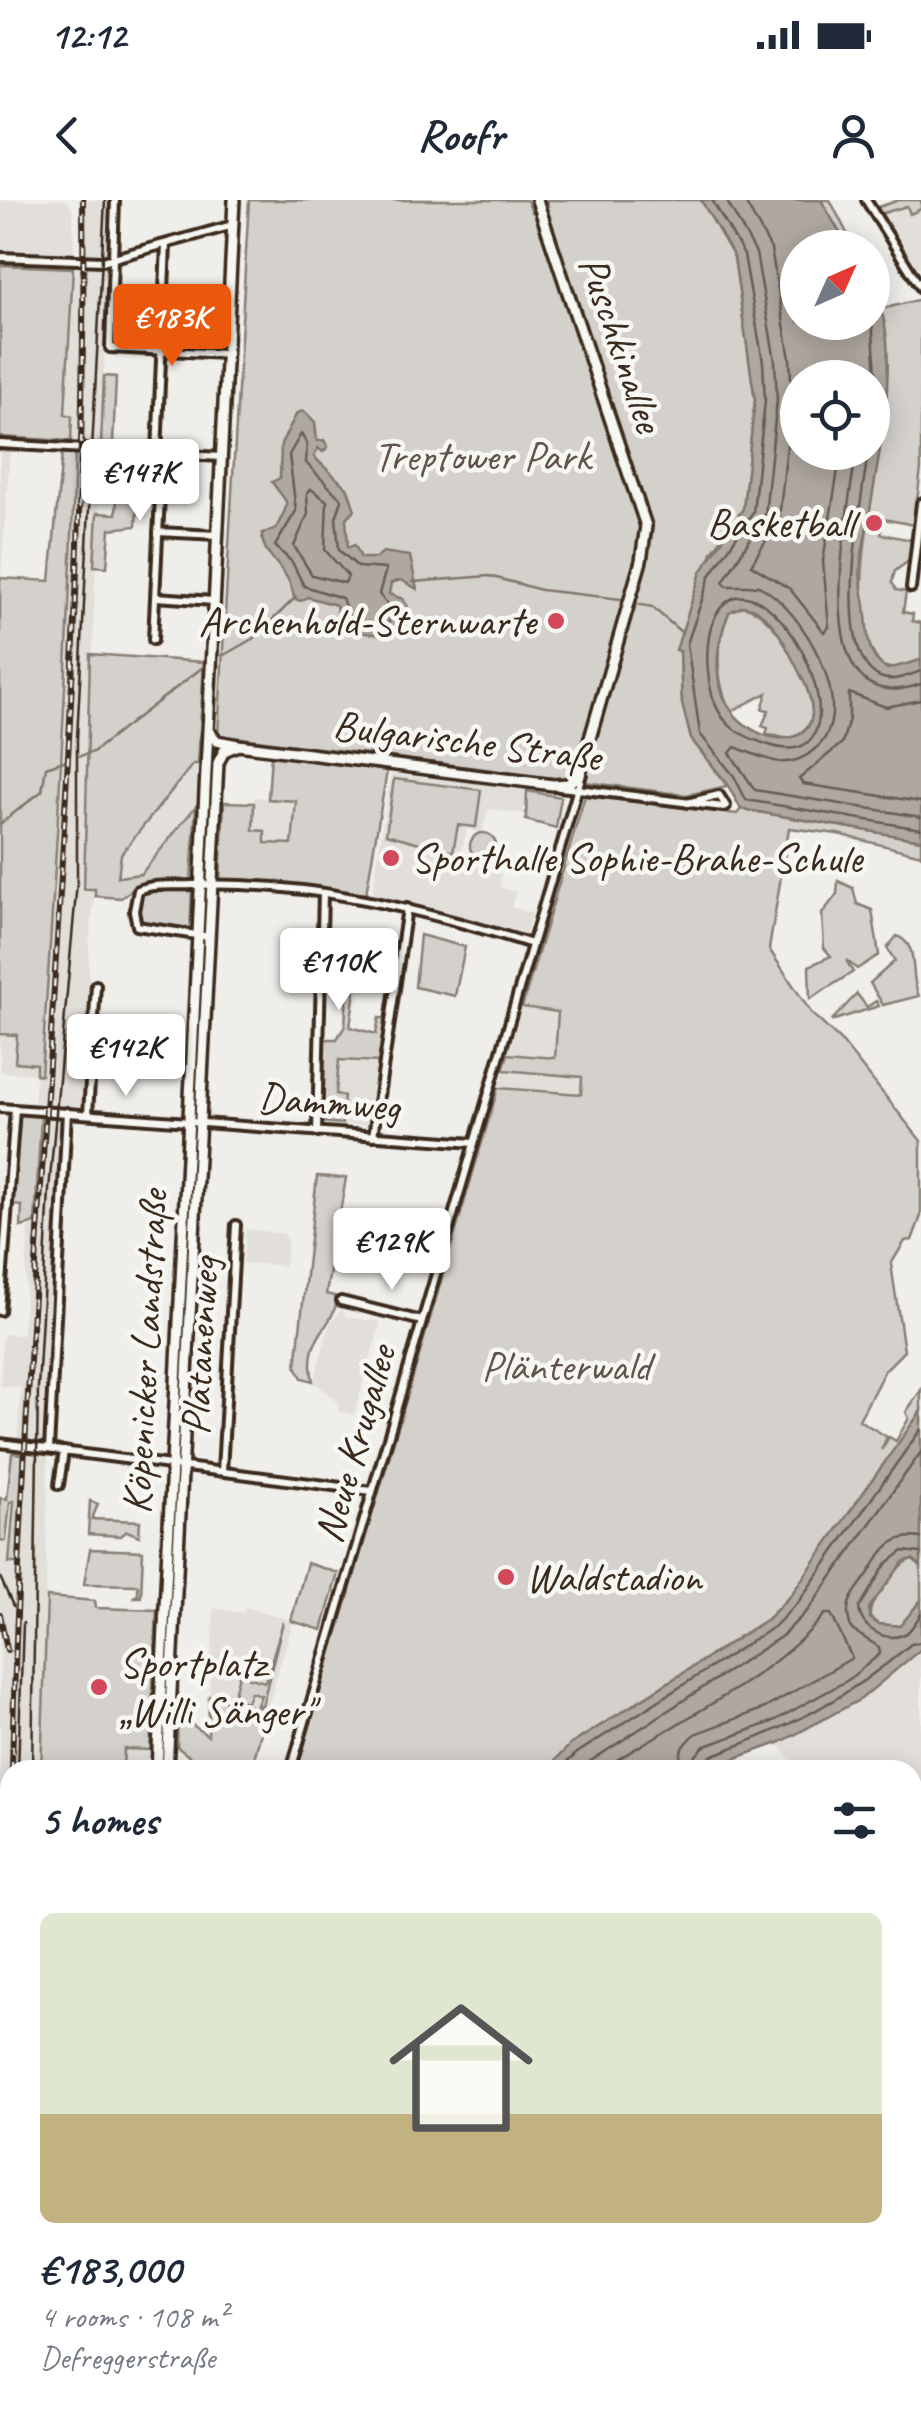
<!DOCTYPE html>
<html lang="en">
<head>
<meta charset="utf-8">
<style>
	:root { --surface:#fff; --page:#f2f2f3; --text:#1f2937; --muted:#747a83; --accent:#ea580c }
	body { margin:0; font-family:Caveat,sans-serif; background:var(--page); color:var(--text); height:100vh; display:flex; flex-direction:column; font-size:38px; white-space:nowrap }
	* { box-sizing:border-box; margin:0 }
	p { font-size:32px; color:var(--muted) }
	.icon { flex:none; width:55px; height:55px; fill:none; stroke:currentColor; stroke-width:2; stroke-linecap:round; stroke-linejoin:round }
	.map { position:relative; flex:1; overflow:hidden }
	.details { position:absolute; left:0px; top:1560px; width:922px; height:672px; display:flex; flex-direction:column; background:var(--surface); border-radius:30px 30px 0 0; box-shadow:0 5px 25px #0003 }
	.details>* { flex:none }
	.needle { width:65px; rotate:45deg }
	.buttons { position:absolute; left:780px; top:30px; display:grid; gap:20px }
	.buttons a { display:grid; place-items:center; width:110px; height:110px; border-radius:50%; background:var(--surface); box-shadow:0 5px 25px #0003; font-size:50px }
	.price { position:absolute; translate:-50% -85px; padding:0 22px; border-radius:10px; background:#fff; color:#222; font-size:32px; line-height:65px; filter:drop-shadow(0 2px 5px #0008) }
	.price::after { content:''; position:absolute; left:50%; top:60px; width:30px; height:22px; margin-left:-15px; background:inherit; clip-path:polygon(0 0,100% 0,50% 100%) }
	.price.on { background:var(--accent); color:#fff }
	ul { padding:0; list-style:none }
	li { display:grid; align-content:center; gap:20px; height:530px; padding:0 40px }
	li span { display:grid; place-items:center; height:310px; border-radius:15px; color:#555 }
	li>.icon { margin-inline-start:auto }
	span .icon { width:180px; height:180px; fill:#fffc; stroke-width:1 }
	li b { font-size:42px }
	h2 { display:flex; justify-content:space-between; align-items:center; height:120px; padding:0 40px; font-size:42px }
	.status { display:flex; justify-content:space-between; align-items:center; height:70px; padding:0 50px; background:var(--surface); direction:ltr }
	.status svg { height:28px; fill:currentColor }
	header { display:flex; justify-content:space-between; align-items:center; height:130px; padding:0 40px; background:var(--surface); font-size:45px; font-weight:800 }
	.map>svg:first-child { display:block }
	.built { fill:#e2dfdb }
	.green { fill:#d4d1cc; stroke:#887e75; stroke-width:2.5 }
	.water { fill:#afa8a1; stroke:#81766d; stroke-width:2.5; fill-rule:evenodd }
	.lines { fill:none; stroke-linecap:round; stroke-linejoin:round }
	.shore { stroke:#695c52; stroke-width:2.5 }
	.stream { stroke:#81766d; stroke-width:2.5 }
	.minor-casing { stroke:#3b2a1e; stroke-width:14 }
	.major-casing { stroke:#3b2a1e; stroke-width:16 }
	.minor { stroke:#f6f6f2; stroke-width:6 }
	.major { stroke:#f6f6f2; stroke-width:9 }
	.tram { stroke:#3b2a1e; stroke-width:2.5 }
	.rail-casing { stroke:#3b2a1e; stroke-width:6 }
	.rail { stroke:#f6f6f2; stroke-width:2.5; stroke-dasharray:8; stroke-linecap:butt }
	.poi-dot { fill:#d1495b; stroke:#f6f6f2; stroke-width:4 }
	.labels { text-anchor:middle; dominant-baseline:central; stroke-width:9; stroke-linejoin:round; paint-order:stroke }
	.street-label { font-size:42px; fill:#3b2a1e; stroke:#f6f6f2 }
	.park-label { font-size:42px; fill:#61544a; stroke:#f6f6f2 }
	.poi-label { font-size:42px; fill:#3b2a1e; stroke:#f6f6f2; text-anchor:start }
</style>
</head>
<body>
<div class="status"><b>12:12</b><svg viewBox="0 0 49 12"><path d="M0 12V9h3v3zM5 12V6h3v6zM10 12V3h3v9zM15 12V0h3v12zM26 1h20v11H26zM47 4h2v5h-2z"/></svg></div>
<header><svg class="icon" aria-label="back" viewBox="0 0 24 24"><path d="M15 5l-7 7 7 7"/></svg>Roofr<svg class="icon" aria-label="person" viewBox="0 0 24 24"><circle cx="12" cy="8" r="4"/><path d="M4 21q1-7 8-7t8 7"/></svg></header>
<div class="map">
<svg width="921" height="2232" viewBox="0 0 921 2232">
	<rect width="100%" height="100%" fill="#efeeea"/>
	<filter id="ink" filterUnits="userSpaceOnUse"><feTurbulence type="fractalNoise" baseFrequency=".01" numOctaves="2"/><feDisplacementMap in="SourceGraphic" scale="20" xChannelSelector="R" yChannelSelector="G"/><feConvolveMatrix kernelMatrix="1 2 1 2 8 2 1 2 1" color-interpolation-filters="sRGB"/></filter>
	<g filter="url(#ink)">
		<g class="built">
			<path d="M0 0H67L73 12 74 58 0 52Z"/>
			<path d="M79 0H112L109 54 81 57Z"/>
			<path d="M907 6 910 14 921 9V66L916 70 880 14Z"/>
			<path d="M104 65 108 67 101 243 71 241 72 216 65 215 73 68Z"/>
			<path d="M0 250H10L1 378H0Z"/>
			<path d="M75 254 100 256 84 688 95 689 89 746V778L94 793 86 905 70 906 34 903 36 874 0 872V834L17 835 40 874 64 558Z"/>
			<path d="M194 563 198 564 196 606 141 674 118 678 120 654Z"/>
			<path d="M391 574 527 589 524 614 488 609 482 633 467 629 459 661 501 674 500 687 516 692 511 707 532 713 525 736 372 695Z"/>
			<path d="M254 597 296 601 292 645 264 643 253 630Z"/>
			<path d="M522 807 558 812 555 859 508 854Z"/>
			<path d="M356 859 381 862 372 926 342 924 344 896 336 895 339 860Z"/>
			<path d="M503 870 582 877 581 895 498 888Z"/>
			<path d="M34 916 64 918 47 1244 17 1240 21 1188 0 1186 3 1134 23 1135Z"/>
			<path d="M246 1029 284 1034 288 1040 285 1066 243 1063Z"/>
			<path d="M342 1109 346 1117 381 1122 354 1215 338 1211 339 1204 314 1181 330 1123Z"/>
			<path d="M17 1250 48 1254 46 1395 41 1570H10V1777H6L0 1771V1340L11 1341Z"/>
			<path d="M245 1407 293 1421 267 1510 209 1496 214 1408 244 1413Z"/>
			<path d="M921 1449V1606L913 1614 912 1570H801L777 1544 874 1489Z"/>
			<path d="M124 1549 150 1550V1570H123Z"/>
			<path d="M10 1790V2043L0 2045V1852L2 1802 5 1791Z"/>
			<path d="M918 2044H921V2140L912 2139 913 2053Z"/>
			<path d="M10 2071V2222L24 2223V2232H4L0 2073Z"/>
			<path d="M30 2223H116L115 2232 31 2229Z"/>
			<path d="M399 2223H529L526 2232H393Z"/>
		</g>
		<g class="green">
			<path d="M249 0H527L532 12 548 6 547 0H701L734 57 755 200 743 309 712 352 680 451 682 503 691 539 727 586 687 595 218 535Z"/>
			<path d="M821 0H830L854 47H848Z"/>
			<path d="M899 0H921V9L910 14 907 6 880 14 876 8Z"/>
			<path d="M0 65 73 68 65 214 72 216 71 241 0 237Z"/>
			<path d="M873 81 886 108 921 99V269L914 325 884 319 881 334 912 340 910 360 895 371 892 382 896 390 906 392 903 412 913 414 912 421 921 423V460L894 469 882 466C834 416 887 253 887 187 886 151 873 115 873 81Z"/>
			<path d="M104 176 116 177 113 244 101 243Z"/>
			<path d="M62 253 75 254C68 462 56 668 41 875L36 874V864L15 862 17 835 0 834V378L50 381Z"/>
			<path d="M118 283 138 284 136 326 110 329 107 367 94 366 97 313 116 314Z"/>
			<path d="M738 406C772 404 815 485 812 515 811 527 800 533 792 538L766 534 768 528 762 526 769 510 762 509 767 493 730 512C715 477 715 447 729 412Z"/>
			<path d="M90 454 204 462 198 564H193L121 654 118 677 141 674 196 606 191 680 140 684 121 698 95 696V689H84Z"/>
			<path d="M271 555 387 571 366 694 220 680 224 602 254 603 253 630 265 631V643L292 644 296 601 268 599Z"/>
			<path d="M394 579 481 590 476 627 458 625 453 652 386 634Z"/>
			<path d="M527 591 561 597 556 628 526 620Z"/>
			<path d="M585 596 737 614 741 609 921 640V655L838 634 789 628 769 749 812 814 843 843 921 941V1016L912 1040 905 1041 891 1064 904 1151 885 1170 859 1220 887 1237 881 1250 889 1237 896 1241 909 1218 906 1212 921 1190V1221L913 1223 791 1395 767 1419 570 1545 546 1570H297L498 888 581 894 582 877 503 870 508 854 555 858 558 812 522 807Z"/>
			<circle cx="483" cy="646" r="13"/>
			<path d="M838 681 853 688 857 704 872 710 879 755 857 769 846 760 853 772 810 799 809 766 831 756 824 748 822 714 837 694Z"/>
			<path d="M192 687 190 734 143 727 137 720 142 690Z"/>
			<path d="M420 735 465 747 455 796 415 787Z"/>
			<path d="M897 736C921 746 908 774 919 796L883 805 870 783 895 761 887 748Z"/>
			<path d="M347 790 355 791 350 827 376 834 379 818 387 819 381 862 339 860 336 894 344 896 342 924 321 922 323 839H337L345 826Z"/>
			<path d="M857 794 867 807 876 801 879 806 831 821Z"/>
			<path d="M18 914 41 916 35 1023 21 1027 22 1006 13 1005 9 1022Z"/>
			<path d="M317 976 346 978 326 1094 338 1097C332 1132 303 1136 313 1181L302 1178 296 1166Z"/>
			<path d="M12 1253 23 1254 17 1363H9L14 1301 10 1302 6 1341 0 1340V1298L7 1299Z"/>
			<path d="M90 1301 98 1304 92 1319 140 1321 139 1336 127 1331 121 1336 88 1334Z"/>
			<path d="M90 1349 143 1351 141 1397H133L138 1395V1385L84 1384Z"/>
			<path d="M913 1359 921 1366V1400L900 1426 878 1424 870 1418C868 1400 896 1363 913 1359Z"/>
			<path d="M307 1363 338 1373 322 1430 291 1421Z"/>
			<path d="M47 1397 95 1401 96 1408 157 1410 150 1550 124 1549 123 1570H41Z"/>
			<path d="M283 1422 262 1506 257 1505 261 1495 251 1492 247 1502 233 1498 239 1475 265 1482Z"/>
			<path d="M209 1496 267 1510 251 1570H207L177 1547 178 1515 208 1536Z"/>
			<path d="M913 1628 921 1636V1756L916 1752 913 1755Z"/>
			<path d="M921 1764V1819L918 1822 913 1821V1774Z"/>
			<path d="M921 1822V1939L913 1934 912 1830Z"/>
			<path d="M550 2222H675V2223L673 2228 662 2226 675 2232H547Z"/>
			<path d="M727 2222H836V2223L825 2232H723Z"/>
			<path d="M855 2223V2222L900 2223 894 2232H844Z"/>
		</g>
		<g class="water">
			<path d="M701 0H821L848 47 798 48V122H872L873 95C909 141 869 304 861 362 858 380 865 397 866 415 868 436 867 459 888 469L921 460V640L741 609 726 582 691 539 682 503 680 451 676 450 701 372 743 309 755 200 734 57ZM798 178H872V252H798ZM743 406C765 408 781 435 790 454 799 472 811 491 812 512 813 567 678 536 729 412Z"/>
			<path d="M304 211 315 222 317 241 324 240 328 247 323 252 318 248 314 257 348 289 355 310 346 318 348 347 355 345 361 358H376L383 352 410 356 417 389 401 380 391 383 389 394 403 399 408 407 392 436 340 430 336 405 308 397 301 401 294 399C291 367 260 357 262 333L275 330C292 298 289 307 272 282L280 278 281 244 297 213Z"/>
			<path d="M921 1211V1366L913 1359 904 1361 869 1408 870 1418 878 1424 900 1426 921 1400V1449L861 1499 781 1542 703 1570H546L570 1545 768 1419 791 1395Z"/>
			<path d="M294 2222H388V2223L382 2232H290Z"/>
		</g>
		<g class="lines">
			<g class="shore">
				<path d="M712 0 744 55 763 162 765 201 753 312 710 376 687 444 700 534 734 576 746 600 921 629"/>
				<path d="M726 0 756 53 775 161 777 200 765 315 723 382 727 386H759C802 407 862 511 815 549 805 558 793 563 780 562 765 560 749 552 735 547L730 553 755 590 921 617"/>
				<path d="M744 0 771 49 790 159 792 201 779 319 751 365 790 389 824 432 829 427 823 361 841 252"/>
				<path d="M872 120 877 187 872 221"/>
				<path d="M301 234 307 244 306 263 342 300 336 318 339 350 358 367 386 369 379 394 393 411 388 424 350 420 342 398 304 386 292 362 275 346 296 311 289 255Z"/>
				<path d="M856 252C849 311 800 526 921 484"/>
				<path d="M868 252C863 294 828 461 883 478 895 482 909 475 921 471"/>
				<path d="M311 289 327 301 325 350 348 376 345 383 312 375 294 346 308 314 307 293Z"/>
				<path d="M735 397C800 387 871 583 763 543 738 534 724 527 714 501 704 471 701 412 735 397Z"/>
				<path d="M921 500 886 507 849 493V519L842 543 799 579 803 584 921 602"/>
				<path d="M921 1353 903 1351 886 1364 859 1408C861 1429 886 1443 905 1434 911 1431 917 1420 921 1414"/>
				<path d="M559 1570 577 1553 775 1426 799 1401 921 1229"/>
				<path d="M577 1570 782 1436 809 1409 921 1252"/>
				<path d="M601 1570C672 1523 771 1480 825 1414H831L852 1458 765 1508 695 1534 682 1548 677 1570"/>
				<path d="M692 1570 694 1558 703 1547 772 1522 848 1480 880 1454 879 1447 852 1430C840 1401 857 1392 870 1371 882 1350 893 1333 921 1338"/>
				<path d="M705 1570 711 1556C792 1526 844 1501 911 1444L921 1442"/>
			</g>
			<g class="stream">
				<path d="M413 382 489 376 541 390 621 399"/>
				<path d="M637 404 652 407 681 432"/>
				<path d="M224 455 254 438 296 397"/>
				<path d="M80 556 93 552 203 467"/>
				<path d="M0 624 42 591 46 567 64 561"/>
			</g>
			<defs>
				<g id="minor">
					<path d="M115 0 110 148 226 154"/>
					<path d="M866 0 921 88"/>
					<path d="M0 57 103 61 233 25"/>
					<path d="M0 244 221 257"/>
					<path d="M157 253 166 44"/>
					<path d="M104 278 106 250"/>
					<path d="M158 332 217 335"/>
					<path d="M911 388 921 303"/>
					<path d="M156 397 214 401"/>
					<path d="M153 440 162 253"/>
					<path d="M559 587 578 589 723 607 726 606 719 595 687 603"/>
					<path d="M210 737 137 726 134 711 138 690C154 683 175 686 192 685 308 680 422 710 532 744"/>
					<path d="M0 908 474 943"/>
					<path d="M88 914 96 785"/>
					<path d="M317 932 323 693"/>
					<path d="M373 936 407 708"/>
					<path d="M341 1101 422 1121"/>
					<path d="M0 1111 15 909"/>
					<path d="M0 1243 372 1291"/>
					<path d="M49 1249 67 912"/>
					<path d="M222 1271 236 1025"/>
					<path d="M59 1285 64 1251"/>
					<path d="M291 1570 582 574"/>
					<path d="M912 1939 921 1945"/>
					<path d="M912 2165 913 2164"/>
					<path d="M455 2232 464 2223 496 2232"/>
					<path d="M533 2232 536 2222"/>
					<path d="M831 2232 843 2222"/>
				</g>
				<g id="major">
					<path d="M210 533 217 541 238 545 553 585 568 584 580 573 641 361 646 326 537 0"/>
					<path d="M157 1570 234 0"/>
					<path d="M167 1570 218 563 224 551 238 545"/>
					<path d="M0 1785 5 1784"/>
					<path d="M912 2144 921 2146"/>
					<path d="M912 2151 921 2153"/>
					<path d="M121 2232 122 2222"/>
					<path d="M129 2232V2222"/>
					<path d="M916 2232 921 2198"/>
				</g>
			</defs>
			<use href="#minor" class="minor-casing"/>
			<use href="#major" class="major-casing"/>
			<use href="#minor" class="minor"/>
			<use href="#major" class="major"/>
			<g class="tram">
				<path d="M0 1377 13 1406"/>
				<path d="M18 1570 23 1423"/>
				<path d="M32 1570 38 1188 49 990 77 682V539L105 0"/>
				<path d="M10 1943V2167"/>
				<path d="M14 2222V2232"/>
			</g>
			<defs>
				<g id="rail">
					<path d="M0 1414 7 1450"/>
					<path d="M12 1570C24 1046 89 524 83 0"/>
					<path d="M0 1951 10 1648"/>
					<path d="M0 2012 3 1937"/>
					<path d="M0 2064 10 2232"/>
				</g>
			</defs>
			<use href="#rail" class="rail-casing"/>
			<use href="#rail" class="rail"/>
		</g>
	</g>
	<g class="poi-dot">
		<circle cx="874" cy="323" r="10"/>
		<circle cx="556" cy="421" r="10"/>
		<circle cx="391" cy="658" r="10"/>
		<circle cx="506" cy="1377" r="10"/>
		<circle cx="99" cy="1487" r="10"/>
	</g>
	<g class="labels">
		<g class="street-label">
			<text transform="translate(621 144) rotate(71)">Puschkinallee</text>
			<text transform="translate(467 541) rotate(7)">Bulgarische Straße</text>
			<text transform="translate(329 902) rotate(4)">Dammweg</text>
			<text transform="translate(200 1146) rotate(-87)">Platanenweg</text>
			<text transform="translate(145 1152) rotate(-87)">Köpenicker Landstraße</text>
			<text transform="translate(355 1244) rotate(-74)">Neue Krugallee</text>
		</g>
		<g class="park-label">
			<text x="482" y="256">Treptower Park</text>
			<text x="566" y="1166">Plänterwald</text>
		</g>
		<g class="poi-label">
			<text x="854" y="323" text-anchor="end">Basketball</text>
			<text x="536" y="421" text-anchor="end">Archenhold-Sternwarte</text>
			<text x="411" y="658">Sporthalle Sophie-Brahe-Schule</text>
			<text x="526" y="1377">Waldstadion</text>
			<text x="119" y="1463">Sportplatz<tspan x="119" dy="48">„Willi Sänger"</tspan></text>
		</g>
	</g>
</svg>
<div class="buttons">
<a><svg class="needle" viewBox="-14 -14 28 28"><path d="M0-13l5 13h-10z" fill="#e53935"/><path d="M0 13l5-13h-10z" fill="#747a83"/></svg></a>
<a><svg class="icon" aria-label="locate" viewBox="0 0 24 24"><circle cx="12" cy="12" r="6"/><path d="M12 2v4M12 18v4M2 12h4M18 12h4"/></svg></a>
</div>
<b class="price on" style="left:172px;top:169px">€183K</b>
<b class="price" style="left:140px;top:324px">€147K</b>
<b class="price" style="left:339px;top:813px">€110K</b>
<b class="price" style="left:126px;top:899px">€142K</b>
<b class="price" style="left:392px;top:1093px">€129K</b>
<section class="details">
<h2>5 homes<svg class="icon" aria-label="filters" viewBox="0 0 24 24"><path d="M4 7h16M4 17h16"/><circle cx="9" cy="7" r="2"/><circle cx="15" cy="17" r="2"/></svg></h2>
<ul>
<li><span style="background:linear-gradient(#dfe7d0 65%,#c2b280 0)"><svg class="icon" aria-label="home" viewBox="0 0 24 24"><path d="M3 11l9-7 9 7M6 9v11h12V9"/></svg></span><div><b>€183,000</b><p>4 rooms · 108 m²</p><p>Defreggerstraße</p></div></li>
</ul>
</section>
</div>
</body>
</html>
